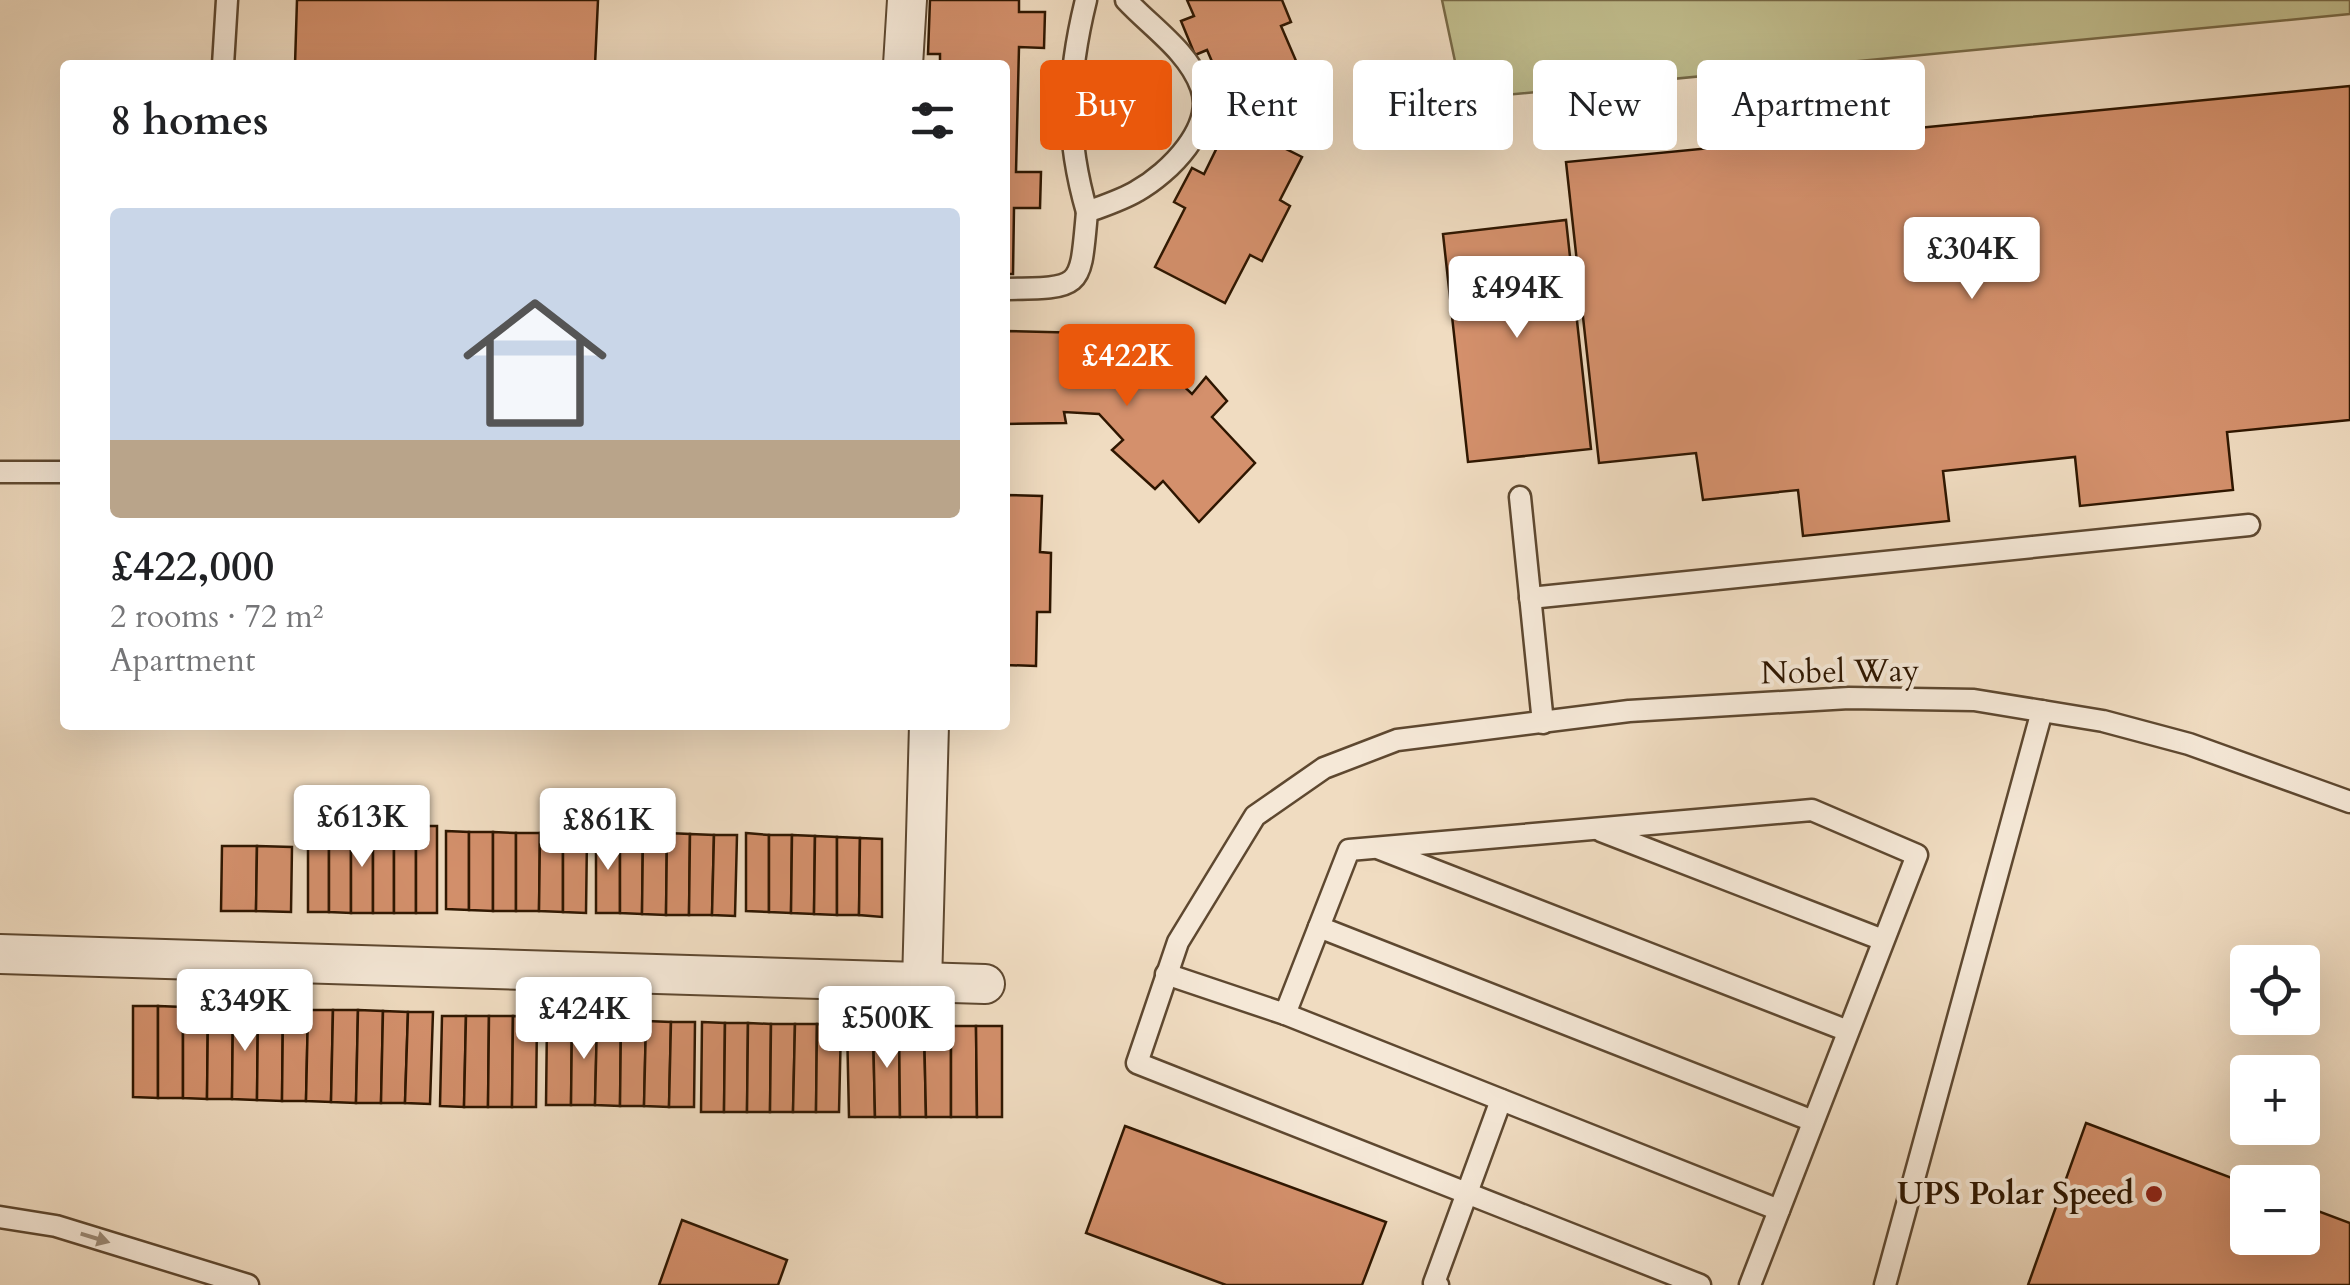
<!DOCTYPE html>
<html lang="en">
<head>
<meta charset="utf-8">
<style>
	:root { --surface:#fff; --page:#f6f6f6; --text:#202124; --muted:#757577; --accent:#ea580c }
	body { margin:0; font-family:Cardo,serif; background:var(--page); color:var(--text); height:100vh; display:flex; flex-direction:column; font-size:38px; white-space:nowrap }
	* { box-sizing:border-box; margin:0 }
	p { font-size:32px; color:var(--muted) }
	.icon { flex:none; width:55px; height:55px; fill:none; stroke:currentColor; stroke-width:2; stroke-linecap:round; stroke-linejoin:round }
	.map { position:relative; flex:1; overflow:hidden }
	.details { position:absolute; left:60px; top:60px; width:950px; height:670px; display:flex; flex-direction:column; background:var(--surface); border-radius:10px; box-shadow:0 10px 40px #0002 }
	.details>* { flex:none }
	.banner { position:absolute; left:1040px; top:60px; width:950px; height:90px; display:flex; gap:20px }
	.tools { position:absolute; left:2230px; top:945px; display:grid; gap:20px }
	.tools a { display:grid; place-items:center; width:90px; height:90px; border-radius:10px; background:var(--surface); box-shadow:0 10px 40px #0002; font-size:50px }
	.price { position:absolute; translate:-50% -85px; padding:0 22px; border-radius:10px; background:#fff; color:#222; font-size:32px; line-height:65px; filter:drop-shadow(0 2px 5px #0008) }
	.price::after { content:''; position:absolute; left:50%; top:60px; width:30px; height:22px; margin-left:-15px; background:inherit; clip-path:polygon(0 0,100% 0,50% 100%) }
	.price.selected { background:var(--accent); color:#fff }
	ul { padding:0; list-style:none }
	li { display:grid; align-content:center; gap:20px; height:530px; padding:0 50px }
	li span { display:grid; place-items:center; height:310px; border-radius:10px; color:#555 }
	li>.icon { margin-inline-start:auto }
	span .icon { width:180px; height:180px; fill:#fffc; stroke-width:1 }
	li b { font-size:42px }
	h2 { display:flex; justify-content:space-between; align-items:center; height:120px; padding:0 50px; font-size:42px }
	.tag { padding:0 35px; border-radius:10px; background:var(--surface); box-shadow:0 10px 40px #0002; font-size:35px; line-height:90px }
	.tag.selected { background:var(--accent); color:#fff }
	.map>svg:first-child { display:block }
	.green { fill:#c1be8e; stroke:#786a47; stroke-width:2.5 }
	.building { fill:#d4906c; stroke:#2e1600; stroke-width:2.5 }
	.lines { fill:none; stroke-linecap:round; stroke-linejoin:round }
	.service-casing { stroke:#5e4830; stroke-width:25 }
	.minor-casing { stroke:#5e4830; stroke-width:42 }
	.service { stroke:#f5e8d7; stroke-width:20 }
	.minor { stroke:#f5e8d7; stroke-width:38 }
	.oneway { fill:#9b8a76 }
	.poi-dot { fill:#8f2418; stroke:#f5e8d7; stroke-width:4 }
	.labels { text-anchor:middle; dominant-baseline:central; stroke-width:8; stroke-linejoin:round; paint-order:stroke }
	.street-label { font-size:32px; fill:#2e1600; stroke:#f5e8d7 }
	.poi-label { font-size:32px; font-weight:bold; fill:#2e1600; stroke:#f5e8d7; text-anchor:end }
</style>
</head>
<body>
<div class="map">
<svg width="2350" height="1285" viewBox="0 0 2350 1285">
	<rect width="100%" height="100%" fill="#f0dcc1"/>
	<filter id="stains"><feTurbulence type="fractalNoise" baseFrequency=".002" numOctaves="4"/><feColorMatrix values="0 0 0 0 .2 0 0 0 0 .09 0 0 0 0 .02 0 0 0 .5 -.17"/></filter>
	<radialGradient id="worn" r=".72"><stop offset=".6" stop-color="#630" stop-opacity="0"/><stop offset="1" stop-color="#630" stop-opacity=".3"/></radialGradient>
	<path class="green" d="M1442 0H2350V14L1463 99Z"/>
	<g class="building">
		<path d="M297 0H598L595 65H295Z"/>
		<path d="M930 0H1019V12H1045L1044 48 1019 47 1016 172H1041L1040 208H1014L1013 274H1005V65H940V54H928Z"/>
		<path d="M1187 0H1282L1291 22 1281 26 1303 77 1232 108 1207 50 1195 55 1181 21 1194 16Z"/>
		<path d="M2350 86V420L2227 432 2233 490 2080 506 2075 457 1943 471 1949 521 1803 536 1798 490 1703 500 1696 453 1599 463 1566 162Z"/>
		<path d="M1230 121 1302 157 1280 200 1290 206 1262 261 1250 255 1225 303 1155 267 1185 208 1174 202 1192 168 1204 174Z"/>
		<path d="M1566 220 1591 449 1468 462 1443 234Z"/>
		<path d="M1005 331 1128 334 1192 394 1206 377 1227 401 1212 417 1255 463 1199 522 1163 481 1155 489 1112 450 1123 440 1099 414 1064 412 1066 423 1005 424Z"/>
		<path d="M1005 495 1042 496 1040 552 1051 553 1050 612H1037L1036 666 1005 665Z"/>
		<rect x="308" y="826" width="21" height="86"/>
		<path d="M329 826H351V913L329 912Z"/>
		<rect x="351" y="826" width="22" height="87"/>
		<rect x="373" y="826" width="21" height="87"/>
		<rect x="394" y="826" width="22" height="87"/>
		<rect x="416" y="826" width="21" height="87"/>
		<path d="M446 831 469 832V910L446 909Z"/>
		<path d="M469 832H493V911L469 910Z"/>
		<path d="M493 832 516 833V911H493Z"/>
		<path d="M596 832 620 833V913H596Z"/>
		<path d="M516 833H540L539 911H516Z"/>
		<path d="M540 833 563 834V912L539 911Z"/>
		<path d="M620 833H643L642 914 620 913Z"/>
		<path d="M643 833H667L666 915 642 914Z"/>
		<path d="M667 833 690 834 689 915H666Z"/>
		<path d="M746 833 769 835V912L746 911Z"/>
		<path d="M563 834 587 835 586 913 563 912Z"/>
		<path d="M690 834 714 835 712 915H689Z"/>
		<path d="M714 835H737L735 916 712 915Z"/>
		<path d="M769 835H792L791 913 769 912Z"/>
		<path d="M792 835 815 836 814 914 791 913Z"/>
		<path d="M815 836 837 837V915L814 914Z"/>
		<path d="M837 837 860 838 859 915H837Z"/>
		<path d="M860 838 882 839V917L859 915Z"/>
		<path d="M222 846H257L256 911H221Z"/>
		<path d="M257 846 292 847 291 912 256 911Z"/>
		<path d="M133 1006H158V1098L133 1097Z"/>
		<path d="M158 1006 183 1007V1098H158Z"/>
		<path d="M183 1007 208 1008 207 1099 183 1098Z"/>
		<path d="M208 1008H233L232 1099H207Z"/>
		<path d="M233 1008H258L257 1100 232 1099Z"/>
		<path d="M258 1008 283 1009 282 1101 257 1100Z"/>
		<path d="M283 1009 308 1010 306 1101H282Z"/>
		<path d="M308 1010H333L331 1102 306 1101Z"/>
		<path d="M333 1010H358L356 1103 331 1102Z"/>
		<path d="M358 1010 383 1011 381 1103H356Z"/>
		<path d="M383 1011 408 1012 405 1103H381Z"/>
		<path d="M408 1012H433L430 1104 405 1103Z"/>
		<path d="M442 1016H466L464 1107 440 1106Z"/>
		<path d="M466 1016H489L488 1107H464Z"/>
		<path d="M489 1016H513L512 1107H488Z"/>
		<path d="M513 1016 537 1017 536 1107H512Z"/>
		<path d="M547 1020H572L571 1105H546Z"/>
		<path d="M572 1020H597L595 1105H571Z"/>
		<path d="M597 1020 621 1021 620 1106 595 1105Z"/>
		<path d="M621 1021H646L644 1106H620Z"/>
		<path d="M646 1021 671 1022 669 1107 644 1106Z"/>
		<path d="M671 1022H695L694 1107H669Z"/>
		<path d="M702 1022 725 1023 724 1112H701Z"/>
		<path d="M725 1023H748L747 1112H724Z"/>
		<path d="M748 1023 771 1024 770 1112H747Z"/>
		<path d="M771 1024H795L793 1112H770Z"/>
		<path d="M795 1024H817L816 1112H793Z"/>
		<path d="M817 1024 841 1025 839 1112H816Z"/>
		<path d="M847 1025 873 1026 875 1117H849Z"/>
		<path d="M873 1026H899L900 1117H875Z"/>
		<path d="M899 1026H924L926 1117H900Z"/>
		<path d="M924 1026H951V1117H926Z"/>
		<path d="M951 1026H976L977 1117H951Z"/>
		<path d="M976 1026H1002V1117H977Z"/>
		<path d="M2086 1123 2248 1184V1238H2302V1205L2350 1223V1285H2028Z"/>
		<path d="M1125 1126 1386 1222 1362 1285H1226L1086 1233Z"/>
		<path d="M682 1220 787 1260 778 1285H659Z"/>
	</g>
	<g class="lines">
		<defs>
			<g id="service">
				<path d="M1086 0C1067 77 1065 136 1087 212"/>
				<path d="M223 65 227 0"/>
				<path d="M1005 289C1084 288 1080 289 1087 212 1103 206 1122 200 1137 191 1169 173 1216 127 1201 87 1188 51 1151 27 1126 0"/>
				<path d="M0 472H65"/>
				<path d="M1520 497 1543 723"/>
				<path d="M1530 598 2249 525"/>
				<path d="M1601 831 1883 940"/>
				<path d="M1380 849 1848 1031"/>
				<path d="M1319 927 1813 1121"/>
				<path d="M1166 974 1285 1014 1349 850 1812 810 1917 855 1750 1285"/>
				<path d="M1285 1014 1779 1210"/>
				<path d="M0 1217 56 1226 248 1285"/>
				<path d="M1438 1285 1434 1283 1501 1100"/>
				<path d="M1700 1285 1137 1063 1178 942 1255 816 1324 768 1397 740 1629 711 1849 698 1974 700 2103 721 2189 744 2350 802"/>
				<path d="M1885 1285 2042 711"/>
			</g>
			<g id="minor">
				<path d="M903 65 907 0"/>
				<path d="M0 954 985 984"/>
				<path d="M922 984 929 725"/>
			</g>
		</defs>
		<use href="#service" class="service-casing"/>
		<use href="#minor" class="minor-casing"/>
		<use href="#service" class="service"/>
		<use href="#minor" class="minor"/>
	</g>
	<defs><path id="oneway-solid" d="M-6-.8H1V-3.2L6.5 0L1 3.2V.8H-6Z" transform="scale(2.5)"/></defs>
	<use class="oneway" href="#oneway-solid" transform="translate(95 1238) rotate(17)"/>
	<circle class="poi-dot" cx="2154" cy="1194" r="10"/>
	<g class="labels">
		<g class="street-label">
			<text transform="translate(1840 672) rotate(-1)">Nobel Way</text>
		</g>
		<g class="poi-label">
			<text x="2134" y="1194">UPS Polar Speed</text>
		</g>
	</g>
	<rect width="100%" height="100%" filter="url(#stains)"/>
	<rect width="100%" height="100%" fill="url(#worn)"/>
</svg>
<div class="tools">
<a><svg class="icon" aria-label="locate" viewBox="0 0 24 24"><circle cx="12" cy="12" r="6"/><path d="M12 2v4M12 18v4M2 12h4M18 12h4"/></svg></a>
<a>+</a>
<a>−</a>
</div>
<b class="price" style="left:1972px;top:302px">£304K</b>
<b class="price" style="left:1517px;top:341px">£494K</b>
<b class="price selected" style="left:1127px;top:409px">£422K</b>
<b class="price" style="left:362px;top:870px">£613K</b>
<b class="price" style="left:608px;top:873px">£861K</b>
<b class="price" style="left:245px;top:1054px">£349K</b>
<b class="price" style="left:584px;top:1062px">£424K</b>
<b class="price" style="left:887px;top:1071px">£500K</b>
<div class="banner">
<a class="tag selected">Buy</a>
<a class="tag">Rent</a>
<a class="tag">Filters</a>
<a class="tag">New</a>
<a class="tag">Apartment</a>
</div>
<section class="details">
<h2>8 homes<svg class="icon" aria-label="filters" viewBox="0 0 24 24"><path d="M4 7h16M4 17h16"/><circle cx="9" cy="7" r="2"/><circle cx="15" cy="17" r="2"/></svg></h2>
<ul>
<li><span style="background:linear-gradient(#c9d6e8 75%,#b9a48a 0)"><svg class="icon" aria-label="home" viewBox="0 0 24 24"><path d="M3 11l9-7 9 7M6 9v11h12V9"/></svg></span><div><b>£422,000</b><p>2 rooms · 72 m²</p><p>Apartment</p></div></li>
</ul>
</section>
</div>
</body>
</html>
